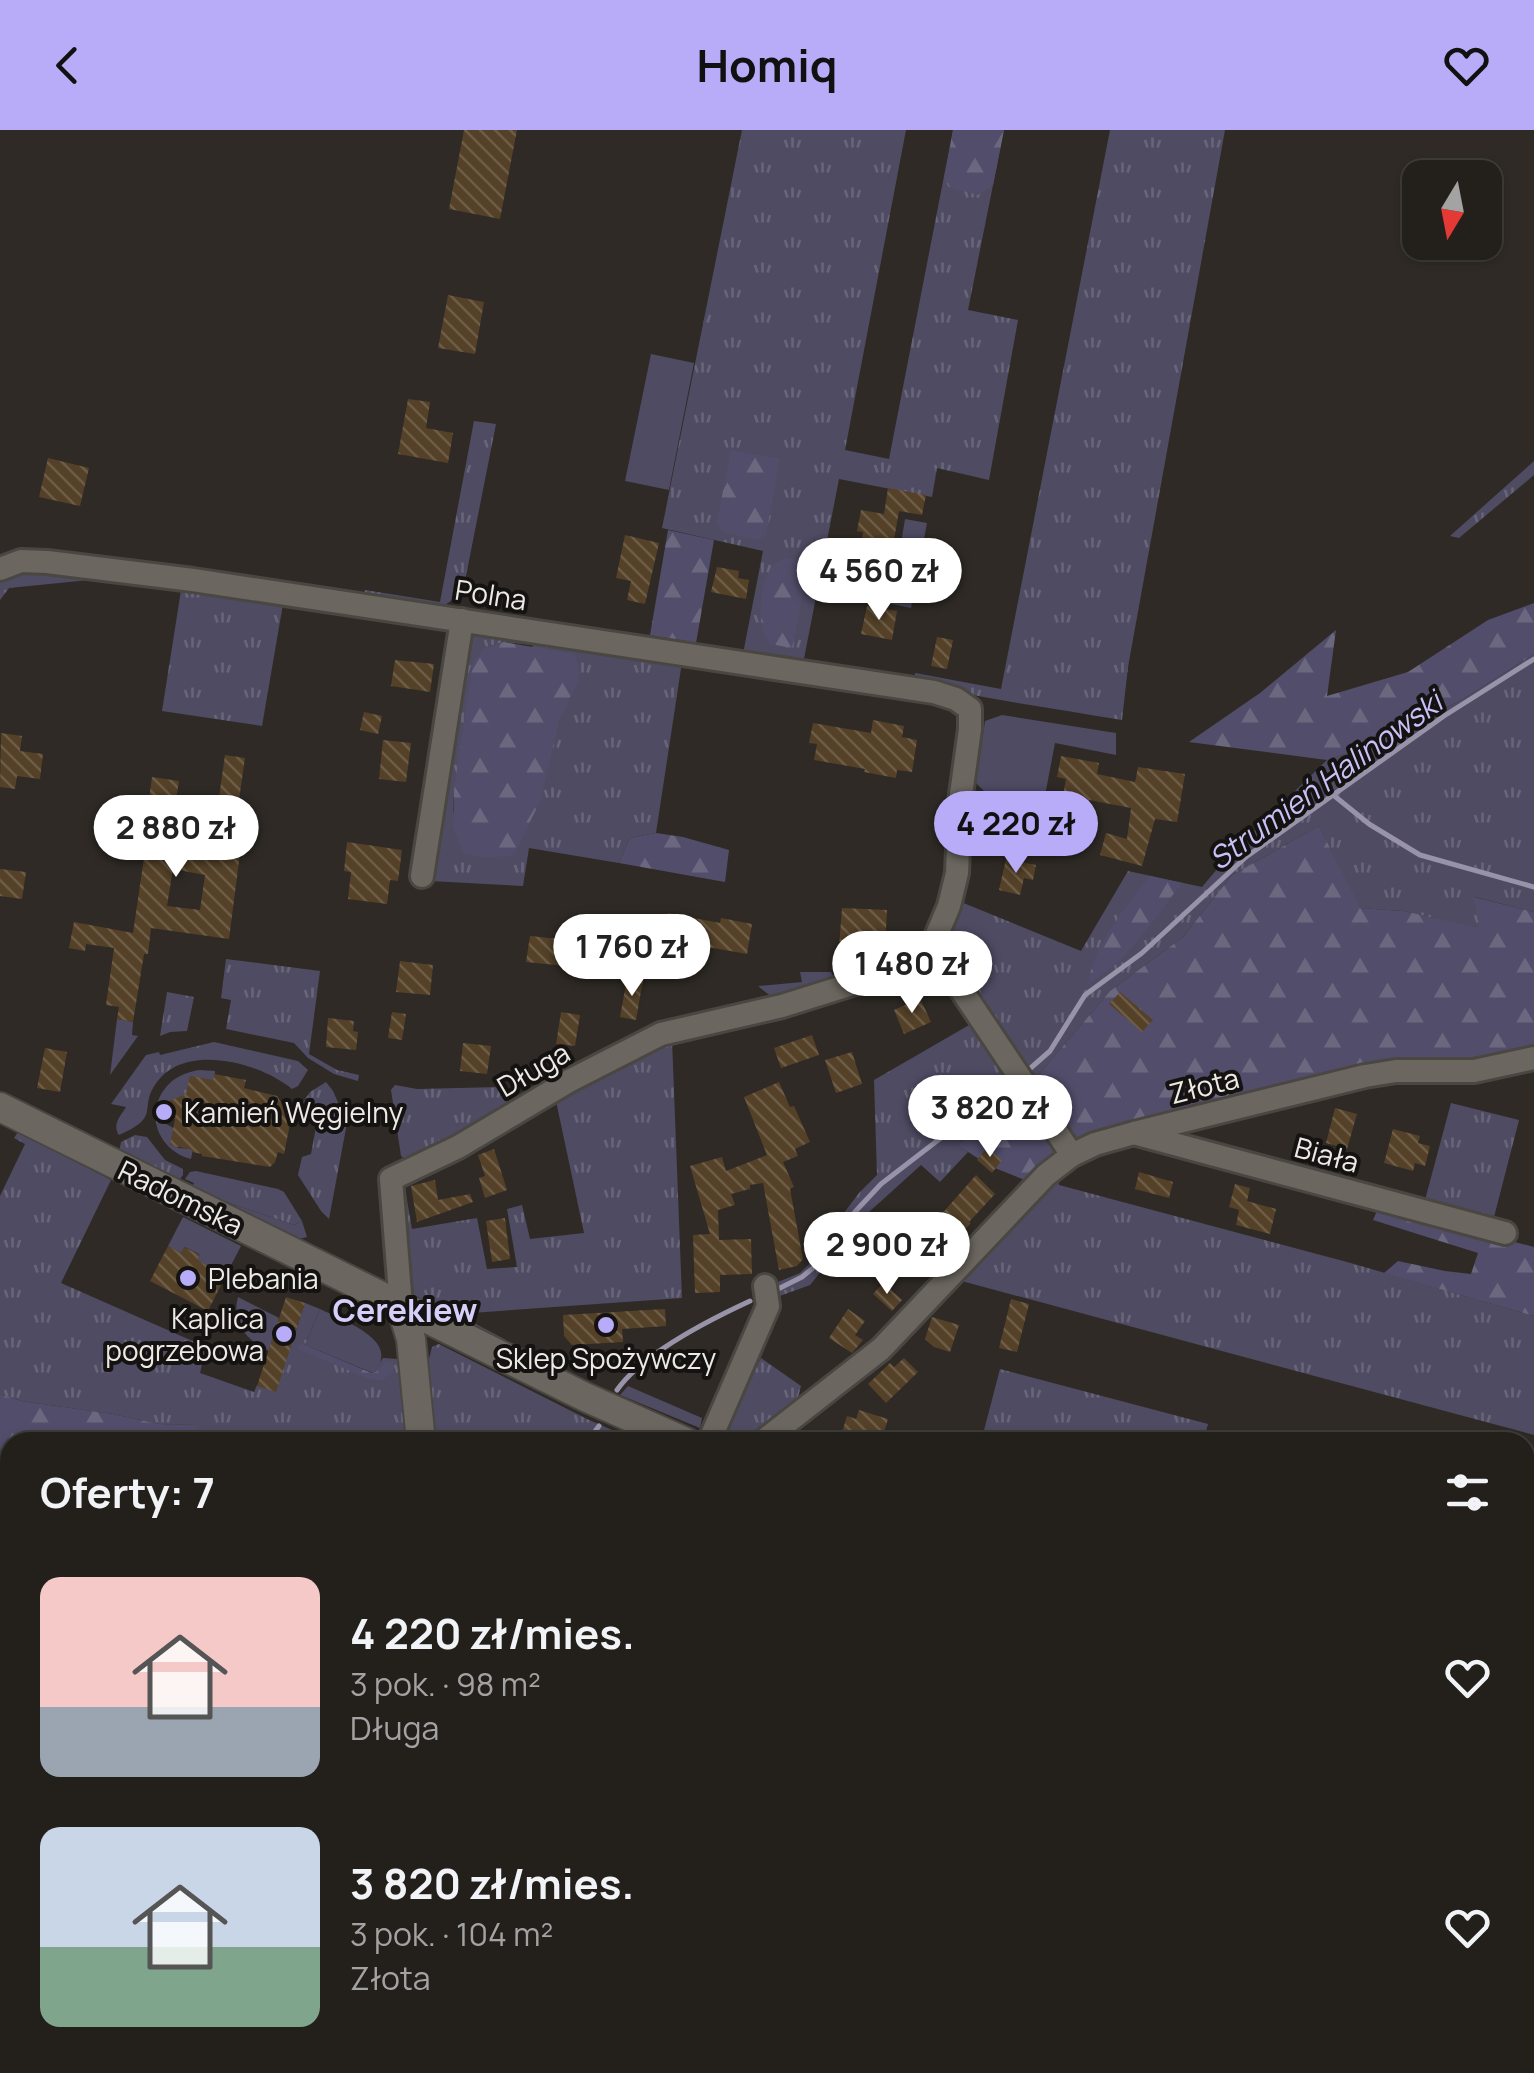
<!DOCTYPE html>
<html lang="pl">
<head>
<meta charset="utf-8">
<style>
	:root { --surface:#23201c; --page:#2b2825; --text:#f1f3f6; --muted:#a3a3a3; --line:#403e3b; --accent:#b8abf7 }
	body { margin:0; font-family:Manrope,sans-serif; background:var(--page); color:var(--text); height:100vh; display:flex; flex-direction:column; font-size:38px; white-space:nowrap }
	* { box-sizing:border-box; margin:0 }
	p { font-size:32px; color:var(--muted) }
	.icon { flex:none; width:55px; height:55px; fill:none; stroke:currentColor; stroke-width:2; stroke-linecap:round; stroke-linejoin:round }
	.map { position:relative; flex:1; overflow:hidden }
	.side { position:absolute; left:0px; top:1302px; width:1535px; height:642px; display:flex; flex-direction:column; background:var(--surface); border-radius:30px 30px 0 0; box-shadow:0 2px 8px #0004,0 0 0 2px var(--line) }
	.side>* { flex:none }
	.needle { width:65px; rotate:190deg }
	.buttons { position:absolute; left:1402px; top:30px; display:grid; gap:20px }
	.buttons a { display:grid; place-items:center; width:100px; height:100px; border-radius:20px; background:var(--surface); box-shadow:0 2px 8px #0004,0 0 0 2px var(--line); font-size:50px }
	.price { position:absolute; translate:-50% -85px; padding:0 22px; border-radius:35px; background:#fff; color:#222; font-size:32px; line-height:65px; filter:drop-shadow(0 2px 5px #0008) }
	.price::after { content:''; position:absolute; left:50%; top:60px; width:30px; height:22px; margin-left:-15px; background:inherit; clip-path:polygon(0 0,100% 0,50% 100%) }
	.price.active { background:var(--accent); color:#111 }
	ul { padding:0; list-style:none }
	li { display:flex; align-items:center; gap:30px; height:250px; padding:0 40px }
	li span { display:grid; place-items:center; flex:none; width:280px; height:200px; border-radius:20px; color:#555 }
	li>.icon { margin-inline-start:auto }
	span .icon { width:120px; height:120px; fill:#fffc; stroke-width:1 }
	li b { font-size:42px }
	h2 { display:flex; justify-content:space-between; align-items:center; height:120px; padding:0 40px; font-size:42px }
	header { display:flex; justify-content:space-between; align-items:center; height:130px; padding:0 40px; background:var(--accent); color:#111; font-size:45px; font-weight:700 }
	.map>svg:first-child { display:block }
	.grass { fill:url(#grass-tufts); fill-rule:evenodd }
	.forest { fill:url(#forest-firs) }
	.green { fill:#4f4b63 }
	.water { fill:url(#water-ripples); stroke:#9893a8; stroke-width:2.5 }
	.lines { fill:none; stroke-linecap:round; stroke-linejoin:round }
	.stream { stroke:#9893a8; stroke-width:5 }
	.building { fill:url(#building-back-hatch); fill-rule:evenodd }
	.minor-casing { stroke:#4a4742; stroke-width:28 }
	.tertiary-casing { stroke:#4a4742; stroke-width:32 }
	.minor { stroke:#6b665f; stroke-width:22 }
	.tertiary { stroke:#6b665f; stroke-width:28 }
	.poi-dot { fill:#b8abf7; stroke:#151311; stroke-width:4 }
	.labels { text-anchor:middle; dominant-baseline:central; stroke-width:8; stroke-linejoin:round; paint-order:stroke }
	.street-label { font-size:28px; fill:#edeae6; stroke:#151311 }
	.poi-label { font-size:28px; fill:#edeae6; stroke:#151311; text-anchor:start }
	.water-label { font-size:30px; font-style:italic; fill:#c9c0f7; stroke:#151311 }
	.quarter-label { font-size:32px; font-weight:bold; fill:#d5cffa; stroke:#151311 }
</style>
</head>
<body>
<header><svg class="icon" aria-label="back" viewBox="0 0 24 24"><path d="M15 5l-7 7 7 7"/></svg>Homiq<svg class="icon" aria-label="heart" viewBox="0 0 24 24"><path d="M12 20l-8-8c-3-5 5-10 8-4 3-6 11-1 8 4z"/></svg></header>
<div class="map">
<svg width="1534" height="1943" viewBox="0 0 1534 1943">
	<defs>
		<pattern id="grass-tufts" width="24" height="20" patternUnits="userSpaceOnUse" patternTransform="scale(2.5)"><rect width="24" height="20" fill="#4f4b63"/><path d="M3 7l-1-3M5 7V3M7 7l1-3M15 17l-1-3M17 17v-4M19 17l1-3" fill="none" stroke="#696579"/></pattern>
		<pattern id="forest-firs" width="22" height="20" patternUnits="userSpaceOnUse" patternTransform="scale(2.5)"><rect width="22" height="20" fill="#524d6a"/><path d="M5 1l3.5 6h-7zM16 11l3.5 6h-7z" fill="#6b677f"/></pattern>
		<pattern id="water-ripples" width="26" height="14" patternUnits="userSpaceOnUse" patternTransform="scale(2.5)"><rect width="26" height="14" fill="#736e8d"/><path d="M2 4q2-2 4 0t4 0M15 11q2-2 4 0t4 0" fill="none" stroke="#5d5a69"/></pattern>
		<pattern id="building-back-hatch" width="6" height="6" patternUnits="userSpaceOnUse" patternTransform="scale(2.5)"><rect width="6" height="6" fill="#544128"/><path d="M-1 5l2 2M0 0l6 6M5-1l2 2" fill="none" stroke="#6d5d47"/></pattern>
	</defs>
	<rect width="100%" height="100%" fill="#2f2a25"/>
	<g class="grass">
		<path d="M742 0H906L845 320 889 329 953 0H1004L968 180 1018 190 989 350 937 338 932 367 839 349 802 539 742 529 763 421 662 398Z"/>
		<path d="M1110 0H1225L1128 537 1122 590C1053 578 983 569 915 553V543L1001 559Z"/>
		<path d="M474 291 496 294 465 451 452 470 438 480 364 467 365 460 440 472Z"/>
		<path d="M1534 331V345L1459 408 1450 406Z"/>
		<path d="M27 438 91 445 89 450 9 458 0 470V451Z"/>
		<path d="M182 454 423 490 425 497 283 474 262 596 162 581Z"/>
		<path d="M477 500 682 532 656 703 630 708 619 733 529 718 523 756 430 751 467 512ZM504 512 533 515 468 713 453 682 454 660 486 517Z"/>
		<path d="M1534 524V782L1475 767 1480 799 1404 781 1359 778 1319 696 1232 745 1183 807 1110 861 1034 950 957 1015 968 1022 940 1052 921 1035 869 1082 810 1155 777 1167 773 1154 800 1143 816 1127 825 1108 859 1063 877 1045 874 950 990 883 940 819 961 772 1081 821 1128 741 1202 757 1229 725 1327 630 1376 614 1468 566Z"/>
		<path d="M226 829 320 841 309 924 337 940 359 945 358 951 334 944 308 928 294 913 226 899 231 870 221 868Z"/>
		<path d="M167 862 194 867 187 901 170 902 160 906Z"/>
		<path d="M672 910 682 1168 457 1184 506 1210 502 1212 412 1167 402 1055 404 1053 412 1099 477 1088 487 1139 517 1137 507 1079 522 1075 530 1109 584 1103 556 971 469 1021 460 1029 459 1025 623 928Z"/>
		<path d="M214 912 298 931 308 940 298 956 292 959C261 933 186 912 157 952 137 979 163 986 119 1005 112 994 120 987 126 977L111 974 146 925 159 922 160 925Z"/>
		<path d="M199 940 215 941V949C198 962 187 975 165 972L162 975 165 978 163 987 160 988 161 991 175 999 178 1018 193 1019 191 1029C156 1020 143 979 170 953 178 945 189 942 199 940Z"/>
		<path d="M326 952 333 961 347 993 329 1089 321 1081 298 1045 302 1027 311 1024 316 997 308 990 303 972 310 962Z"/>
		<path d="M395 955 417 959 500 957 507 972 494 988 407 1031 401 1026 391 960Z"/>
		<path d="M1451 973 1519 990 1493 1091 1425 1070Z"/>
		<path d="M18 1002 111 1050 61 1153 206 1217 200 1243 254 1262 257 1255 276 1260 305 1173 320 1179 305 1215 372 1243 383 1228 398 1229 407 1312H197L195 1295 159 1294 113 1284 21 1271 0 1264V1066L25 1014 14 1008Z"/>
		<path d="M135 1005 147 1007 165 1030 183 1039V1045L178 1051 119 1022 121 1012Z"/>
		<path d="M196 1041 278 1059 284 1062 302 1091 294 1095 212 1067 191 1058 194 1053 185 1049 190 1042Z"/>
		<path d="M1057 1046 1059 1055 1347 1132 1534 1186V1305L958 1150Z"/>
		<path d="M439 1214 589 1290 640 1312H432L422 1229H429L432 1217Z"/>
		<path d="M761 1228 801 1256 796 1275 751 1311 721 1312 723 1303Z"/>
		<path d="M1000 1239 1208 1294 1203 1312H981Z"/>
		<path d="M0 1415 10 1416V1589H0Z"/>
		<path d="M0 1638H10V1935H103L101 1943H26L0 1932Z"/>
		<path d="M1525 1922H1534V1943H1089L1092 1935H1525Z"/>
		<path d="M413 1935H701L698 1943H414Z"/>
	</g>
	<g class="forest">
		<path d="M953 0H1004L993 55 978 65 949 57 944 50Z"/>
		<path d="M731 320 780 329 766 405 756 410 721 401 717 392Z"/>
		<path d="M668 400 714 410 696 513 650 505Z"/>
		<path d="M792 428 801 432 806 448 792 518 770 514C756 496 759 459 770 440 775 431 783 429 792 428Z"/>
		<path d="M1534 473V524L1468 566 1376 614 1327 630 1189 612 1260 563 1336 500 1327 566 1408 542 1488 490Z"/>
		<path d="M504 512 574 524 579 537 578 551 559 591 540 671 514 725 486 728 464 723 453 697 454 660 473 532 486 517Z"/>
		<path d="M1319 696 1360 778 1404 781 1479 798 1474 767 1534 782V923L1290 955 1025 1050 990 1036 957 1015 1034 950 1110 861 1183 807 1232 745Z"/>
		<path d="M656 703 683 707 729 720 725 752 619 733 630 708Z"/>
		<path d="M1150 746 1182 753C1154 788 1128 832 1088 854 1094 814 1126 777 1150 746Z"/>
		<path d="M1379 1076 1534 1117V1186L1384 1143 1398 1131 1445 1141 1471 1144 1478 1123 1373 1090Z"/>
		<path d="M302 1214 371 1243 376 1242 385 1233 393 1232V1241L382 1250 369 1249 298 1219 297 1217Z"/>
		<path d="M0 1264 21 1271 113 1284 159 1294 196 1295 197 1312H10V1416L0 1415Z"/>
	</g>
	<g class="green">
		<path d="M651 224 694 233 669 360 625 351Z"/>
		<path d="M905 389 927 393 911 478 868 469 875 428 898 432Z"/>
		<path d="M1002 585 1116 603V625L1055 613 1044 671 986 663 976 653 985 591Z"/>
		<path d="M800 842H831L835 849 774 869 758 856 802 852Z"/>
		<path d="M117 889 133 892 132 905 138 906 110 945Z"/>
		<path d="M212 1067 294 1095 302 1091 307 1107 295 1110Z"/>
		<path d="M183 1087 241 1116 226 1145 197 1130 199 1124 185 1117 181 1123 168 1116Z"/>
		<path d="M238 1167 279 1188 269 1221C246 1210 231 1193 238 1167Z"/>
		<path d="M320 1179C342 1190 404 1211 373 1243L305 1215Z"/>
		<path d="M628 1256 702 1288 700 1298 620 1265Z"/>
		<path d="M1525 1783 1534 1786V1854L1526 1876Z"/>
	</g>
	<path class="water" d="M786 1935H940L937 1943H794Z"/>
	<g class="lines">
		<g class="stream">
			<path d="M1332 664 1369 694 1420 725 1534 757"/>
			<path d="M1025 943 1050 921 1085 865 1142 823 1246 727 1444 586 1534 529"/>
			<path d="M778 1159 802 1147 813 1138 853 1084 881 1054 1011 954"/>
			<path d="M617 1260C643 1223 709 1190 750 1171"/>
			<path d="M587 1312 599 1296"/>
			<path d="M0 1616H10"/>
			<path d="M1525 1932H1534"/>
			<path d="M1086 1935 1104 1941 1382 1935"/>
		</g>
	</g>
	<g class="building">
		<path d="M464 0H517L500 89 449 79Z"/>
		<path d="M448 165 484 172 475 224 438 218Z"/>
		<path d="M408 269 430 272 426 298 453 303 448 333 398 324Z"/>
		<path d="M48 328 89 338 80 376 39 367Z"/>
		<path d="M888 358 926 365 922 385 899 381 892 421 875 418 874 423 860 421 863 402 857 401 861 380 884 384Z"/>
		<path d="M625 405 659 413 645 474 627 470 631 451 616 448Z"/>
		<path d="M930 422 956 428 949 462 923 457Z"/>
		<path d="M717 437 739 441 738 448 749 450 746 469 711 462Z"/>
		<path d="M867 476 897 481 892 510 861 504Z"/>
		<path d="M937 507 953 510 947 539 931 536Z"/>
		<path d="M395 530 434 534 430 562 391 556Z"/>
		<path d="M364 582 382 586 378 604 360 600Z"/>
		<path d="M873 590 904 596 902 607 917 610 912 642 897 640 896 648 864 642 865 639 814 630 817 614 809 613 813 593 871 603Z"/>
		<path d="M1 603 22 606 20 621 43 624 40 649 17 646 15 659 0 657Z"/>
		<path d="M383 610 411 613 406 652 379 649Z"/>
		<path d="M225 625 245 628 237 684 245 685 229 809 151 798 148 824H144L133 892 117 889 119 877 106 875 114 818 86 814 85 821 69 818 74 792 133 803 146 714H143L152 647 179 651 175 675 217 681ZM173 739 205 745 200 780 167 776Z"/>
		<path d="M1061 626 1099 633 1097 644 1135 652 1138 637 1185 644 1177 692 1155 689 1142 736 1100 725 1106 703 1127 709 1131 678 1063 665 1066 649 1057 647Z"/>
		<path d="M347 712 402 720 398 751 390 750 387 774 348 769 351 742 344 741Z"/>
		<path d="M1006 729 1036 735 1033 750 1024 748 1020 765 999 760Z"/>
		<path d="M0 739 26 742 22 769 0 766Z"/>
		<path d="M842 778 887 780 885 819 839 817Z"/>
		<path d="M668 783 720 793 721 788 752 794 747 824 663 809Z"/>
		<path d="M530 806 569 810 566 836 526 832Z"/>
		<path d="M400 831 433 835 430 865 396 862Z"/>
		<path d="M627 848 643 850 636 890 620 887Z"/>
		<path d="M1120 862 1153 890 1142 902 1109 874Z"/>
		<path d="M920 868 931 892 904 904 894 880Z"/>
		<path d="M392 882 406 884 402 910 388 908Z"/>
		<path d="M561 882 580 885 575 916 556 914Z"/>
		<path d="M328 888 354 891 353 901 358 902 356 920 326 917Z"/>
		<path d="M812 905 819 925 781 938 774 918Z"/>
		<path d="M463 913 491 916 487 944 460 941Z"/>
		<path d="M45 918 67 922 60 962 37 958Z"/>
		<path d="M852 922 862 954 836 963 825 930Z"/>
		<path d="M214 944 246 950 244 958 277 966 291 989 284 1024 278 1022 275 1032 270 1037 202 1026V1024L192 1022 193 1020 170 1015 175 989 161 991 158 980 164 973 186 964 190 946 213 950Z"/>
		<path d="M779 952 790 977 794 976 810 1012 795 1019 798 1026 783 1032 794 1057 790 1059 803 1129 797 1136 779 1140 763 1053 750 1055V1059L731 1064 735 1075 718 1080 719 1110 751 1109 752 1144 720 1145V1162L695 1163 693 1105 710 1104 690 1036 722 1027 726 1041 767 1025 744 967Z"/>
		<path d="M1335 978 1357 984 1347 1019 1326 1013Z"/>
		<path d="M1393 999 1420 1006 1418 1013 1430 1016 1425 1036 1415 1033 1413 1041 1384 1033Z"/>
		<path d="M987 1018 1002 1030 992 1043 977 1030Z"/>
		<path d="M494 1019 507 1060 485 1068 479 1048 485 1046 478 1025Z"/>
		<path d="M1139 1042 1173 1052 1169 1068 1135 1059Z"/>
		<path d="M976 1045 995 1064 969 1092 971 1093 952 1114 932 1095Z"/>
		<path d="M435 1050 438 1070 470 1064 473 1072 417 1092 411 1056Z"/>
		<path d="M1235 1054 1250 1058 1247 1071 1276 1079 1270 1104 1236 1095 1239 1080 1229 1077Z"/>
		<path d="M898 1086 917 1105 896 1126 876 1108Z"/>
		<path d="M505 1088 510 1129 492 1132 486 1091Z"/>
		<path d="M168 1116 181 1123 184 1117 200 1125 197 1130 226 1145 208 1181 150 1151Z"/>
		<path d="M883 1153 902 1170 892 1181 873 1164Z"/>
		<path d="M286 1167 305 1173 276 1262 257 1256Z"/>
		<path d="M1011 1169 1029 1174 1017 1222 999 1218Z"/>
		<path d="M665 1179 666 1196 622 1199 623 1212 572 1215 564 1206 563 1185Z"/>
		<path d="M848 1179 865 1191 855 1205 863 1210 852 1223 829 1208Z"/>
		<path d="M932 1187 959 1195 950 1222 934 1217 925 1209Z"/>
		<path d="M904 1228 918 1242 886 1273 868 1254 890 1233 894 1237Z"/>
		<path d="M859 1280 888 1289 881 1312H839L847 1286 856 1289Z"/>
	</g>
	<g class="lines">
		<defs>
			<g id="minor">
				<path d="M0 439 21 431 47 432 193 450 934 562 956 569 970 579V599L960 672 957 743 949 776 930 821 884 844 782 876 661 904 569 951 458 1017 391 1049 401 1176"/>
				<path d="M422 746 462 490"/>
				<path d="M930 821 944 834 1072 1025"/>
				<path d="M1137 1004 1505 1103"/>
				<path d="M709 1312 768 1176 765 1156"/>
				<path d="M762 1312 881 1219 1046 1045 1072 1025 1095 1014 1134 1003 1365 946 1396 941H1474L1534 928"/>
			</g>
			<g id="tertiary">
				<path d="M0 977 585 1267 686 1312"/>
				<path d="M401 1176 411 1209 421 1312"/>
				<path d="M1525 1545 1534 1547"/>
				<path d="M404 1935V1943"/>
			</g>
		</defs>
		<use href="#minor" class="minor-casing"/>
		<use href="#tertiary" class="tertiary-casing"/>
		<use href="#minor" class="minor"/>
		<use href="#tertiary" class="tertiary"/>
	</g>
	<g class="poi-dot">
		<circle cx="164" cy="982" r="10"/>
		<circle cx="188" cy="1148" r="10"/>
		<circle cx="606" cy="1195" r="10"/>
		<circle cx="284" cy="1204" r="10"/>
	</g>
	<g class="labels">
		<g class="street-label">
			<text transform="translate(491 464) rotate(9)">Polna</text>
			<text transform="translate(533 939) rotate(-30)">Długa</text>
			<text transform="translate(1204 955) rotate(-14)">Złota</text>
			<text transform="translate(1327 1024) rotate(15)">Biała</text>
			<text transform="translate(181 1067) rotate(26)">Radomska</text>
		</g>
		<g class="poi-label">
			<text x="184" y="982">Kamień Węgielny</text>
			<text x="208" y="1148">Plebania</text>
			<text x="264" y="1188" text-anchor="end">Kaplica<tspan x="264" dy="32">pogrzebowa</tspan></text>
			<text x="606" y="1228" text-anchor="middle">Sklep Spożywczy</text>
		</g>
		<g class="water-label">
			<text transform="translate(1325 650) rotate(-36)">Strumień Halinowski</text>
		</g>
		<g class="quarter-label">
			<text x="405" y="1180">Cerekiew</text>
		</g>
	</g>
</svg>
<div class="buttons">
<a><svg class="needle" viewBox="-14 -14 28 28"><path d="M0-13l5 13h-10z" fill="#e53935"/><path d="M0 13l5-13h-10z" fill="#a3a3a3"/></svg></a>
</div>
<b class="price" style="left:879px;top:493px">4 560 zł</b>
<b class="price active" style="left:1016px;top:746px">4 220 zł</b>
<b class="price" style="left:176px;top:750px">2 880 zł</b>
<b class="price" style="left:632px;top:869px">1 760 zł</b>
<b class="price" style="left:912px;top:886px">1 480 zł</b>
<b class="price" style="left:990px;top:1030px">3 820 zł</b>
<b class="price" style="left:887px;top:1167px">2 900 zł</b>
<section class="side">
<h2>Oferty: 7<svg class="icon" aria-label="filters" viewBox="0 0 24 24"><path d="M4 7h16M4 17h16"/><circle cx="9" cy="7" r="2"/><circle cx="15" cy="17" r="2"/></svg></h2>
<ul>
<li><span style="background:linear-gradient(#f6c9c9 65%,#9aa5b1 0)"><svg class="icon" aria-label="home" viewBox="0 0 24 24"><path d="M3 11l9-7 9 7M6 9v11h12V9"/></svg></span><div><b>4 220 zł/mies.</b><p>3 pok. · 98 m²</p><p>Długa</p></div><svg class="icon" aria-label="heart" viewBox="0 0 24 24"><path d="M12 20l-8-8c-3-5 5-10 8-4 3-6 11-1 8 4z"/></svg></li>
<li><span style="background:linear-gradient(#c9d6e8 60%,#7fa58c 0)"><svg class="icon" aria-label="home" viewBox="0 0 24 24"><path d="M3 11l9-7 9 7M6 9v11h12V9"/></svg></span><div><b>3 820 zł/mies.</b><p>3 pok. · 104 m²</p><p>Złota</p></div><svg class="icon" aria-label="heart" viewBox="0 0 24 24"><path d="M12 20l-8-8c-3-5 5-10 8-4 3-6 11-1 8 4z"/></svg></li>
</ul>
</section>
</div>
</body>
</html>
